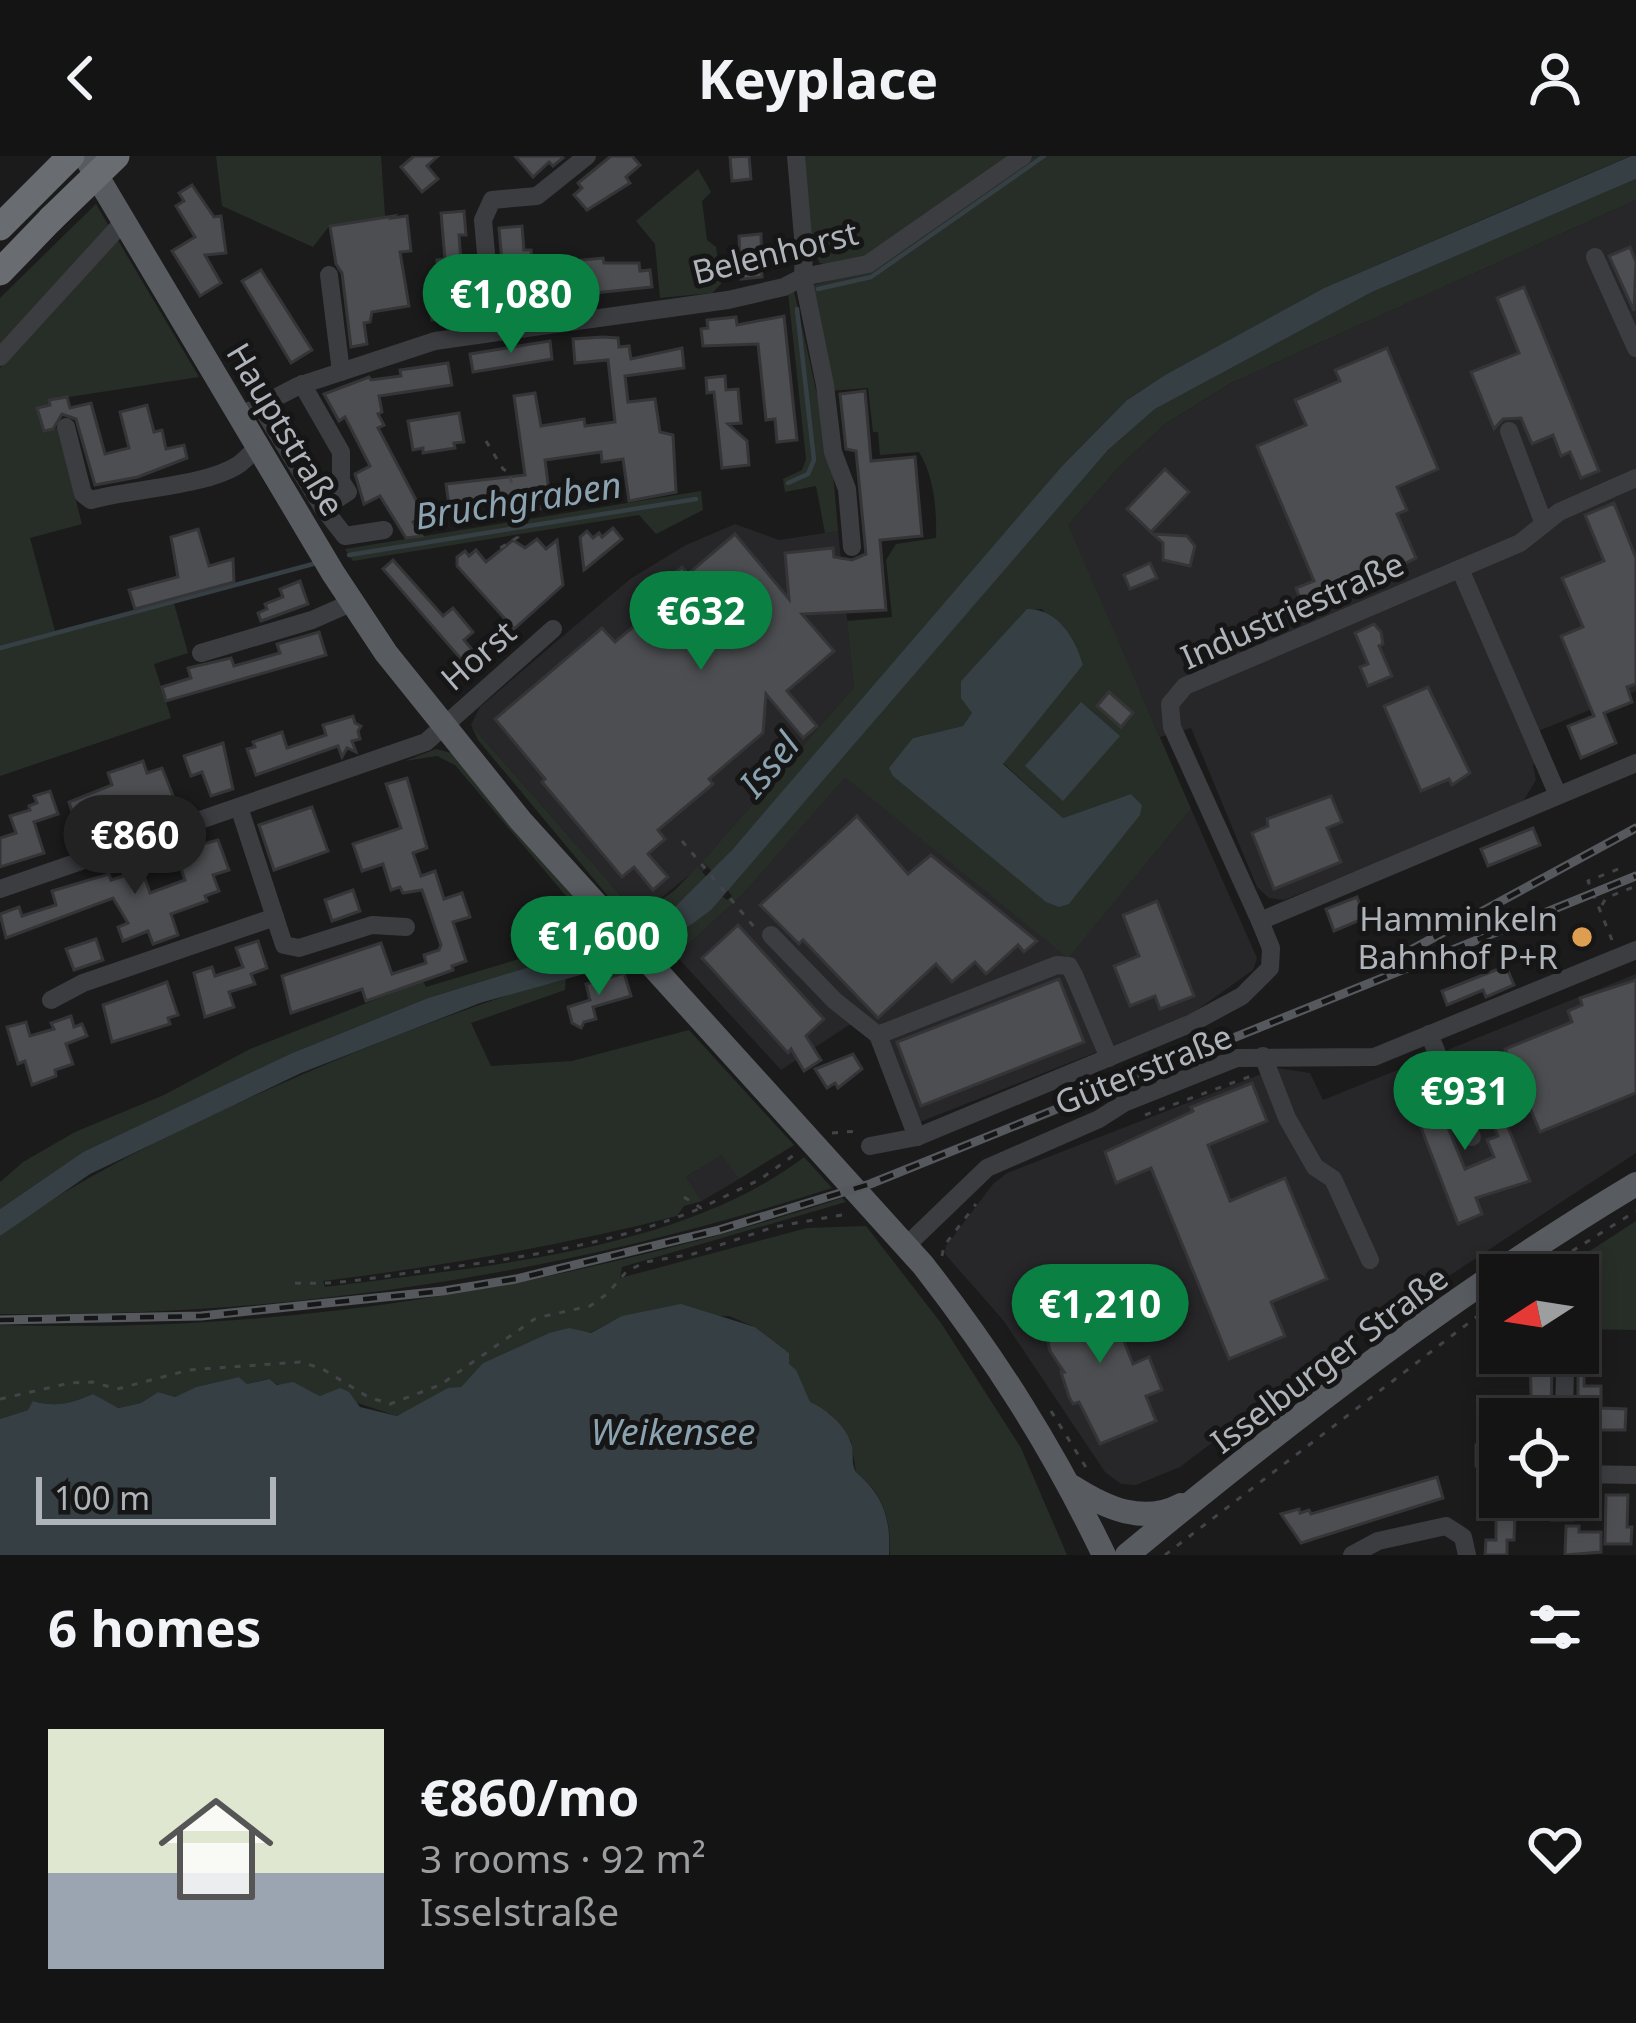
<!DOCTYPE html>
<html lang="en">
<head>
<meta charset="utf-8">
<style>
	:root { --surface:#141415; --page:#1d1d1e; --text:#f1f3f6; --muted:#9d9ea0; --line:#333334; --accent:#0b8043 }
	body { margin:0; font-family:"Noto Sans",sans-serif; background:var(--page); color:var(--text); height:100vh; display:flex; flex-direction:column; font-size:45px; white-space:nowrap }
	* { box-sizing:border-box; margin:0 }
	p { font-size:39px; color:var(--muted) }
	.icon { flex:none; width:66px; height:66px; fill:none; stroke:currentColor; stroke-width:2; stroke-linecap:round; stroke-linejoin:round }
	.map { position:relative; height:1399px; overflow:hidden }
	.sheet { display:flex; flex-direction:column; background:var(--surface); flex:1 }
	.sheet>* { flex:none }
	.needle { width:78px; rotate:258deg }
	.tools { position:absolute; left:1479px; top:1098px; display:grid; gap:24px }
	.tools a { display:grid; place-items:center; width:120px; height:120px; border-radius:0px; background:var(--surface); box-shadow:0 6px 18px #0003,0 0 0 3px var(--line); font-size:60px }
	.scale { position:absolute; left:36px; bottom:30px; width:240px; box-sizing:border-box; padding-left:12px; border:6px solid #afb4ba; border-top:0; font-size:33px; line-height:42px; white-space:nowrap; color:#afb4ba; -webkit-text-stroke:9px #161617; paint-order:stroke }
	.price { position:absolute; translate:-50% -102px; padding:0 27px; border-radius:42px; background:var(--accent); color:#fff; font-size:39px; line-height:78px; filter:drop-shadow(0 3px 6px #0008) }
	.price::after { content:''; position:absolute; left:50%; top:72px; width:36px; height:27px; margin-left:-18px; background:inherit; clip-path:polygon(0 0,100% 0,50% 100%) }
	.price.selected { background:#222; color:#fff }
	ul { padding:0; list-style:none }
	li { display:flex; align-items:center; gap:36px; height:300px; padding:0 48px }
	li span { display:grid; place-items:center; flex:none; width:336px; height:240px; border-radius:0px; color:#555 }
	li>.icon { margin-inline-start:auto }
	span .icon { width:144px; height:144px; fill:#fffc; stroke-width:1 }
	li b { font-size:51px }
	h2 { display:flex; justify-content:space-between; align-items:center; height:144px; padding:0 48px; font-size:51px }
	header { display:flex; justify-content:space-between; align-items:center; height:156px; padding:0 48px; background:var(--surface); font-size:54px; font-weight:700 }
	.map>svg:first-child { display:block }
	.built { fill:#272729 }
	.green { fill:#272e27; fill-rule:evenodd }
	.water { fill:#363f44 }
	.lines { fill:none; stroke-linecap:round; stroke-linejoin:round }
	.stream { stroke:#363f44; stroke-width:4.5 }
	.building { fill:#4d4e51; stroke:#353538; stroke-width:3 }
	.path { stroke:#424448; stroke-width:3; stroke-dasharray:6 9; stroke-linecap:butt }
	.minor { stroke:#3c3d41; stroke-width:18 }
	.major { stroke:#585b60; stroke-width:24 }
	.highway { stroke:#696c71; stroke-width:27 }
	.rail-casing { stroke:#55585c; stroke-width:9 }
	.rail { stroke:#161617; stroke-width:4.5; stroke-dasharray:14; stroke-linecap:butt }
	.highway-bridge { stroke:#696c71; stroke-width:27 }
	.poi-dot { fill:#dd9e52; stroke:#161617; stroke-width:4.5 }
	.labels { text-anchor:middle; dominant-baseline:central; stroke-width:10; stroke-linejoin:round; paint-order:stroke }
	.street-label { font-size:33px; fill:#afb4ba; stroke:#161617 }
	.poi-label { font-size:33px; fill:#afb4ba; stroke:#161617; text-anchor:end }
	.water-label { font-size:36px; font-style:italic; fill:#8ba3b0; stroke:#161617 }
</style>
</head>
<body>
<header><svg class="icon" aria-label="back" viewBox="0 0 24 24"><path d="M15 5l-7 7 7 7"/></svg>Keyplace<svg class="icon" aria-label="person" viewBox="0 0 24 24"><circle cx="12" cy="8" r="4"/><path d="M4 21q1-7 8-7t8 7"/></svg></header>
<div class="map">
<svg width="1636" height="1399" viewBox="0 0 1636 1399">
	<rect width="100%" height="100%" fill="#1b1b1c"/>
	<g class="built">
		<path d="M1636 44V535L1536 576 1547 603 1533 609 1536 624 1521 649 1284 744 1269 742 1257 731 1191 572 1160 581 1067 370 1120 310 1165 268 1235 225Z"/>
		<path d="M735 368 779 384 838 375 854 531 704 704 707 711 702 716 699 711 639 760 471 569 480 551 630 423 686 389Z"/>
		<path d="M845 620 1068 801 1191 653 1257 802 1253 814 1190 859 920 966 867 874 849 869 781 914 678 802 680 796 743 738Z"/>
		<path d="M1636 818V997L1327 1200 1180 1311 1136 1329 1121 1328 1105 1316 1003 1164 945 1098 946 1090 993 1028 1007 1017 1277 912 1310 917 1323 944Z"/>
		<path d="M723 998 739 1023 702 1045 686 1021Z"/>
	</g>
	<g class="green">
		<path d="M216 0H381L385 60 330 69 313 91 222 50Z"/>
		<path d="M802 0H1011L878 97 837 112 820 107 811 92Z"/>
		<path d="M1032 0H1630L1324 132 1165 219 1128 243 1062 310 832 582 712 716 703 705 854 531 847 465 892 461 886 404 896 388 936 382C937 354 934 320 919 296L880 299 878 276H873L868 232 829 235 809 130 869 115Z"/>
		<path d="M698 13 711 36 702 45 707 84 716 91 721 128 712 137 660 142 655 88 636 65Z"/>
		<path d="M1636 23V44L1233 226 1165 268 1120 310 1068 369 1191 653 1068 802 845 621 743 738 680 796 678 802 675 800 663 805 653 793 684 775 722 740 727 744 732 740 727 734 733 727 1108 294 1155 253 1372 136ZM1042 453 1083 509 1003 607 1063 662 1131 638 1142 649 1139 659 1069 748 913 582 963 570 973 557 961 525 1027 454Z"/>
		<path d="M96 48 110 72 0 192V142Z"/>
		<path d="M116 81 199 221 49 244 50 249 38 252 44 275 57 272 82 368 30 382 55 475 173 444 188 497 154 508 171 562 0 620V212Z"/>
		<path d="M794 135 832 306 838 375 825 377 816 330 785 336 783 323 802 314 806 303 788 136Z"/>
		<path d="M701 335 703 354 656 378 639 359 353 405 345 393Z"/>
		<path d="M471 569 639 760 675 734 698 710 707 722 663 762 637 775 478 584Z"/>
		<path d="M436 593 455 598 604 770 599 773 610 786 428 842 290 898 83 996 0 1053V1026L23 1006 75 976 164 939 250 893 423 825 426 831 599 779 455 609 437 600 405 605Z"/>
		<path d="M566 820 565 834 471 867 491 910 572 905 689 874 794 989 739 1023 722 999 686 1021 702 1045 684 1050 677 1060C560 1090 443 1110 323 1125L325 1131C477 1111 680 1096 804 1001L832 1032C563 1119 284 1162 0 1158V1080C68 1029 139 994 215 958 330 904 445 858 566 820Z"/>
		<path d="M842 1042 846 1046 622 1111 620 1122 807 1072 866 1070 941 1167 1021 1292 1067 1399H890C891 1364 884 1338 856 1316L851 1285 830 1258 810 1247 788 1208 789 1197 755 1171 729 1160 611 1166 590 1177 569 1173 549 1177 483 1207 461 1231 397 1260 330 1238 319 1240C303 1227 284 1235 268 1223L247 1228 239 1221 196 1231 175 1241 158 1236 141 1247 117 1252 93 1238C71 1247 57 1252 34 1245L28 1254 0 1263V1169C289 1178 567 1131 842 1042Z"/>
		<path d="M1636 1065V1174L1578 1173V1119H1553Z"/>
	</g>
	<g class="water">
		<path d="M1631 0H1636V23L1372 136 1155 253 1108 294 711 754 666 787 623 807 480 847 301 917 90 1018 0 1080V1053L83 996 290 898 428 842 594 791 663 763 732 694 1062 310 1127 244 1165 219 1324 132Z"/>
		<path d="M1027 453C1058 453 1075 482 1083 509L1003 608 1063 662 1131 638 1142 649 1140 659 1069 748 1059 751 1046 746 893 620 889 612 913 582 963 570 972 557 961 542V525Z"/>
		<path d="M1081 546 1120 580 1063 645 1025 610Z"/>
		<path d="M681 1148 755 1171 789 1197V1208L796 1214 810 1246C826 1253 845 1269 851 1287 855 1298 850 1305 856 1316 883 1339 891 1362 889 1399H0V1263L28 1254 33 1245C57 1252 71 1247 93 1238L118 1252 141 1247 158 1236 175 1241 196 1231 239 1221 247 1228 269 1223 277 1229 293 1226 320 1240 340 1232 349 1236 360 1251 397 1260 448 1232 461 1231 483 1207 549 1177 569 1172 591 1177 622 1160Z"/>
	</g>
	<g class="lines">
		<g class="stream">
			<path d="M818 133 871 121 1044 0"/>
			<path d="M788 327 808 318 814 304 797 153"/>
			<path d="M349 399 696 343"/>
			<path d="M0 492 313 408"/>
		</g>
	</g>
	<g class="building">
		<path d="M414 0H438L427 10 438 23 422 36 401 11Z"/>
		<path d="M515 0H561L563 2 553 10 549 6 533 21Z"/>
		<path d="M611 0H632L640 9 626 21 630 27 587 54 574 39 582 32 578 27Z"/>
		<path d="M749 0 751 23 732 25 730 1Z"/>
		<path d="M192 29 214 61 221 60 226 97 205 99 221 127 200 140 172 95 195 81 176 50 184 45 179 37Z"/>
		<path d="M464 55 466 79H459L463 133 472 132 478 159 432 164 431 148 440 147 437 104 445 103 441 57Z"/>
		<path d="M394 60 392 62 407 60 411 95 400 96 409 150 372 156 370 166 364 167 367 188 351 191 342 117 336 108 330 70Z"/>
		<path d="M522 70 524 94H531L535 140 531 141V148L511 149V142H505L499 72Z"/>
		<path d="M761 78 762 121 741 123 739 80Z"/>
		<path d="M1630 91 1636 106 1634 155 1609 100Z"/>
		<path d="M603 102 604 107H639L640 115 650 114 652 131 575 139 571 105Z"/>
		<path d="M261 114 312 194 291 207 242 125Z"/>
		<path d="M1524 131 1599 315 1581 322 1570 296 1561 300 1553 279 1532 288 1521 262 1503 263 1494 273 1471 216 1519 197 1497 142Z"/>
		<path d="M784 160 797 284 777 286 775 263 766 264 758 188 703 190 701 173 708 172 707 164 736 161 737 169Z"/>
		<path d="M603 181 618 182 619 191 629 190 631 203 682 192 684 212 625 220 628 246 655 243 660 276 673 279 676 336 629 345 623 303 602 306 601 296 545 304 551 351 531 354 529 344 497 348V343L449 350 446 328 525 319 514 240 535 237 541 270 584 263 585 270 615 266 608 204 575 207 573 183Z"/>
		<path d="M550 185 552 203 473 216 470 198Z"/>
		<path d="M1387 192 1438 313 1397 331 1407 354 1397 358 1416 402 1305 455 1296 432 1314 425 1257 290 1306 269 1295 244 1340 225 1335 214Z"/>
		<path d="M448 207 452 229 379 240 382 256 378 258 384 269 378 272 424 359 413 366 422 380 406 382 380 340 364 348 355 318 370 310 345 261 339 265 324 238 369 221 371 224 401 220 400 214Z"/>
		<path d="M725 220 726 234 738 233 741 267 728 268 747 285 749 309 722 312 714 236 707 237 706 222Z"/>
		<path d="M865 235 871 305 915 301 922 380 880 384 886 454 802 458 834 495 787 535 817 570 803 582 766 538 763 577 709 623 713 628 658 674 665 683 648 698 668 721 653 734 634 711 622 721 542 626 545 623 495 563 602 472 615 486 679 433 669 422 682 411 688 418 735 378 789 443 785 397 833 392 834 401 852 404 866 398 856 295 846 293 840 238Z"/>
		<path d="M67 241 70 252 91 247 105 298 129 292 120 256 147 249 154 276 162 274 166 293 184 289 187 302 138 321 95 329 76 263 62 258 53 273 44 275 37 252 50 249 49 244Z"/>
		<path d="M459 257 464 286 454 287 455 292 423 297V292L413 294 408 265Z"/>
		<path d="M1165 313 1189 336 1151 376 1127 353Z"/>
		<path d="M1614 347 1636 402V528L1627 531 1632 546 1604 557 1616 587 1581 602 1568 570 1594 560 1561 480 1583 471 1562 422 1604 405 1585 359Z"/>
		<path d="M613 372 622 383 584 414 580 381 587 375 593 382 599 377 602 381Z"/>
		<path d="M198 373 209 410 233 403 234 426 135 453 129 434 178 421 171 381Z"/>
		<path d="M1153 378 1187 380 1195 390 1190 410 1163 404V387Z"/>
		<path d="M537 383 546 393 557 384 563 429 514 473 457 410V401L465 395 469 400 476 394 486 406 513 384 525 392Z"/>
		<path d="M393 404 443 460 453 452 473 476 464 484 478 501 467 510 383 413Z"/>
		<path d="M1150 407 1157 422 1130 433 1124 419Z"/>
		<path d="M300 425 308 448 261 465 258 457 267 453 265 448 283 441 280 433Z"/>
		<path d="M1374 468 1381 476 1383 488 1379 490 1392 520 1368 530 1360 511 1368 508 1355 477Z"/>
		<path d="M319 476 326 499 166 545 162 531 191 522 188 512 231 502 234 510 280 497 277 488Z"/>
		<path d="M1428 531 1470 617 1452 629 1449 623 1421 635 1384 550Z"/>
		<path d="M1109 536 1133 557 1121 571 1097 550Z"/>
		<path d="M353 560 355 567 361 570 358 575 360 583 352 585 356 596 347 592 342 601 338 590 256 619 247 593 255 591 253 586 282 576 287 592 326 579 323 569Z"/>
		<path d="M223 587 233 633 211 640 202 616 191 620 184 600Z"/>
		<path d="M143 605 147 617 162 612 178 652 82 685 69 646 112 629 108 617Z"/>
		<path d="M407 622 427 692 413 697 421 720 435 715 444 743 462 737 470 761 453 766 466 805 452 810 453 814 366 845 362 833 291 857 282 820 381 787 392 818 426 807 424 799 439 794 441 789 422 734 403 737 400 731 391 734 383 708 362 715 353 688 401 672 386 628Z"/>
		<path d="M50 635 58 658 34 666 44 697 0 711V682L16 677 10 660 30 654 29 650 37 647 34 640Z"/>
		<path d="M1331 640 1342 666 1327 672 1341 706 1274 733 1252 677 1268 670 1267 663Z"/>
		<path d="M312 651 328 695 274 714 259 669Z"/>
		<path d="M857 660 908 718 931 699 1037 785 1024 796 1018 789 986 818 975 806 952 826 936 808 878 862 803 784 799 788 760 749Z"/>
		<path d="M1533 672 1540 689 1488 710 1481 693Z"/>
		<path d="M218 684 229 714 213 719 219 735 205 740 207 745 171 758 178 779 153 788 148 775 123 785 118 771 128 767 113 742 6 782 0 758 19 751 22 760 56 749 52 735 109 718 111 724 142 714 150 737 185 724 175 695Z"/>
		<path d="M353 734 360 755 332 765 325 744Z"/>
		<path d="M1357 741 1365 762 1334 775 1326 753Z"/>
		<path d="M1157 745 1194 840 1160 853 1155 840 1130 850 1114 810 1139 800 1123 759Z"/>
		<path d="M738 769 824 863 806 880 821 904 804 915 791 893 788 897 702 802Z"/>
		<path d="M96 783 103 804 74 814 66 793Z"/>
		<path d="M258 785 267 812 251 818 255 828 229 836 234 851 205 861 194 817 212 811 215 820 243 811 236 792Z"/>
		<path d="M1506 810 1514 829 1486 841 1483 834 1447 849 1442 835Z"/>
		<path d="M624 817 631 840 593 851 596 863 584 866 581 872 572 867 568 851 590 844 586 828Z"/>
		<path d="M1059 823 1084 886 921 950 897 886Z"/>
		<path d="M1636 824V937L1540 976 1505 893 1572 866 1568 855 1582 849 1580 842Z"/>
		<path d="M167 826 178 859 168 862 170 868 112 886 103 849Z"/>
		<path d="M71 860 74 871 82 868 87 880 66 888 73 908 55 914 56 920 32 929 25 905 18 908 7 871 26 866 30 880 54 873 51 867Z"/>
		<path d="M853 898 862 913 838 932 835 927 827 932 815 913Z"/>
		<path d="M1424 913 1465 1013 1494 1001 1487 984 1498 980 1488 957 1500 952 1530 1025 1476 1042 1482 1058 1458 1068 1402 922Z"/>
		<path d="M1252 927 1267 965 1208 989 1230 1045 1285 1022 1327 1123 1271 1146 1285 1180 1229 1203 1151 1012 1116 1027 1105 996 1193 955 1191 951Z"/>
		<path d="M1081 1129 1091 1152 1108 1145 1133 1208 1149 1201 1162 1234 1146 1240 1156 1265 1100 1288 1079 1246 1073 1248 1069 1241 1061 1216H1064L1050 1195 1048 1186 1056 1181 1043 1145Z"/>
		<path d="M1530 1207H1552L1551 1263H1532Z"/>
		<path d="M1578 1215 1584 1216V1230H1601V1252L1626 1253 1625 1274H1597V1281H1578Z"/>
		<path d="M1476 1289H1500V1311L1476 1310Z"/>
		<path d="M1437 1321 1443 1342 1301 1387 1281 1358 1299 1353 1300 1357 1309 1354 1311 1358Z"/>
		<path d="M1606 1339H1628L1627 1371H1632L1631 1388H1605Z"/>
		<path d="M1490 1341H1522L1521 1358H1515L1514 1384H1507V1399H1485L1486 1384H1496V1357H1490Z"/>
		<path d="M1552 1341H1573V1364H1551Z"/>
		<path d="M1566 1370H1579V1376H1601V1396L1565 1399Z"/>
	</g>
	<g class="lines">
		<g class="path">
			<path d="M486 285 503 313 510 317 518 381 497 394"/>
			<path d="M682 685 755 772"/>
			<path d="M1602 749 1606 742 1636 730"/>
			<path d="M1612 784 1588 725 1626 710"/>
			<path d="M1145 959 1254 919"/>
			<path d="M832 977 858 975"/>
			<path d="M684 1041 701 1052 759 1024 797 997"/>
			<path d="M942 1100 944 1090 976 1048"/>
			<path d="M1534 1119 1636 1055"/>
			<path d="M295 1127C335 1129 374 1122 414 1116 509 1104 612 1089 701 1052"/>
			<path d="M0 1243 70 1227 93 1226 117 1233 189 1214 300 1206 321 1212 368 1241 390 1248 440 1229 536 1162 590 1150 607 1138 626 1116 645 1106 693 1098 774 1071 847 1058"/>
			<path d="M1051 1255 1087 1313"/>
			<path d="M1165 1399 1500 1143"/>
		</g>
		<g class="minor">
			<path d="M796 0 804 93 803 121 825 229 833 296 847 333 852 391"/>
			<path d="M1595 101 1636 192"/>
			<path d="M329 119 341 216"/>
			<path d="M493 175 483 64 492 44 537 40 587 0"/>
			<path d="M0 201 124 65"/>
			<path d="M302 228 341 296V325L348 336 323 352 345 380 384 374"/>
			<path d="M260 249 323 352"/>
			<path d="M240 260 298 230 435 185 728 144 784 131 803 121 868 108 1023 0"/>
			<path d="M66 271 83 338 91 344C130 333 206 330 238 309 245 304 252 296 259 290"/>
			<path d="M1509 275 1544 368"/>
			<path d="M1460 413 1557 637"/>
			<path d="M201 497 312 464 353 446"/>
			<path d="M239 651 284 789 299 792 372 769 406 771"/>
			<path d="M0 733 426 586 553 473"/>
			<path d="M1260 765 1636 607"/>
			<path d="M771 779 835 845 878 879 917 981"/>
			<path d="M51 844 83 827 275 761"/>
			<path d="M1429 878 1472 981"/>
			<path d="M878 879 1057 809 1069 810 1074 819 1109 902"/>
			<path d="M1263 900 1287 962 1315 1011 1333 1023 1370 1104"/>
			<path d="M870 990 917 981 1192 867 1242 840 1270 812 1271 792 1260 765 1172 571 1170 548 1185 530 1520 387 1559 356 1636 322"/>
			<path d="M906 1090 987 1012 1099 963 1124 947 1237 902 1374 901 1636 794"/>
			<path d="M1564 1263 1565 1211"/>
			<path d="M1578 1318 1636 1319"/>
			<path d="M1352 1399 1378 1385 1446 1370 1463 1381 1467 1399"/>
		</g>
		<g class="major">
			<path d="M85 0 333 417 386 497 521 665 923 1109C996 1203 1052 1291 1104 1399"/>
			<path d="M1073 1331C1106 1352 1143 1369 1181 1349"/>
			<path d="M1127 1399C1288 1266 1457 1135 1636 1028"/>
		</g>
		<g class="highway">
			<path d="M0 71 71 0"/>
			<path d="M0 116 51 63"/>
		</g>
		<defs>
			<g id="rail">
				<path d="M1409 795 1636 672"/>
				<path d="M0 1164 201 1160 443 1135 516 1123 719 1074 870 1028 1636 720"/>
			</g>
		</defs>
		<use href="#rail" class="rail-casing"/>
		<use href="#rail" class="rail"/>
		<path class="highway-bridge" d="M51 63 116 0"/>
	</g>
	<circle class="poi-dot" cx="1582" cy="781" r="12"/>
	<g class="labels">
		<g class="street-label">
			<text transform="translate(775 96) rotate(-14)">Belenhorst</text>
			<text transform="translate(286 273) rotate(59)">Hauptstraße</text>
			<text transform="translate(1292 454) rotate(-24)">Industriestraße</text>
			<text transform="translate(478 499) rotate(-41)">Horst</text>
			<text transform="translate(1143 913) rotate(-22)">Güterstraße</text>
			<text transform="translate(1329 1203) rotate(-37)">Isselburger Straße</text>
		</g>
		<g class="poi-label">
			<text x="1558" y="762">Hamminkeln<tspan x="1558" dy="38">Bahnhof P+R</tspan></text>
		</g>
		<g class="water-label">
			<text transform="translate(518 344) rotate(-9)">Bruchgraben</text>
			<text transform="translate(769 608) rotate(-50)">Issel</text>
			<text x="673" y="1275">Weikensee</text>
		</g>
	</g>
</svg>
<div class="tools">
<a><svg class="needle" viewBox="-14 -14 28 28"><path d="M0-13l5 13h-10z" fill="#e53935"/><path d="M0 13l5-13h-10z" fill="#9d9ea0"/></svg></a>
<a><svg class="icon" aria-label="locate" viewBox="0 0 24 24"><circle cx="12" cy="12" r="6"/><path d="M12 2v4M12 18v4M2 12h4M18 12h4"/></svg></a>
</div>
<div class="scale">100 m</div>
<b class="price" style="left:511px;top:200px">€1,080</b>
<b class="price" style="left:701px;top:517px">€632</b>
<b class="price selected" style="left:135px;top:741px">€860</b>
<b class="price" style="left:599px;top:842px">€1,600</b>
<b class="price" style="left:1465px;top:997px">€931</b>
<b class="price" style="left:1100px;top:1210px">€1,210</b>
</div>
<section class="sheet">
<h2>6 homes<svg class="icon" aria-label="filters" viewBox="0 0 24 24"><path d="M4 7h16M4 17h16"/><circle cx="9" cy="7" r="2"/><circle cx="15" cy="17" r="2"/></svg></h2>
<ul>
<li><span style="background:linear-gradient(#dfe7d0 60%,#9aa5b1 0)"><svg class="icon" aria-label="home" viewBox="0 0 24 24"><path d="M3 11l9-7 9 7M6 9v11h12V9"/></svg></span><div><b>€860/mo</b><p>3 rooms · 92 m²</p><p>Isselstraße</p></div><svg class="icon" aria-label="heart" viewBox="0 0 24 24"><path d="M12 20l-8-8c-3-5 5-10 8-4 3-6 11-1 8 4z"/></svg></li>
</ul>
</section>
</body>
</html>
